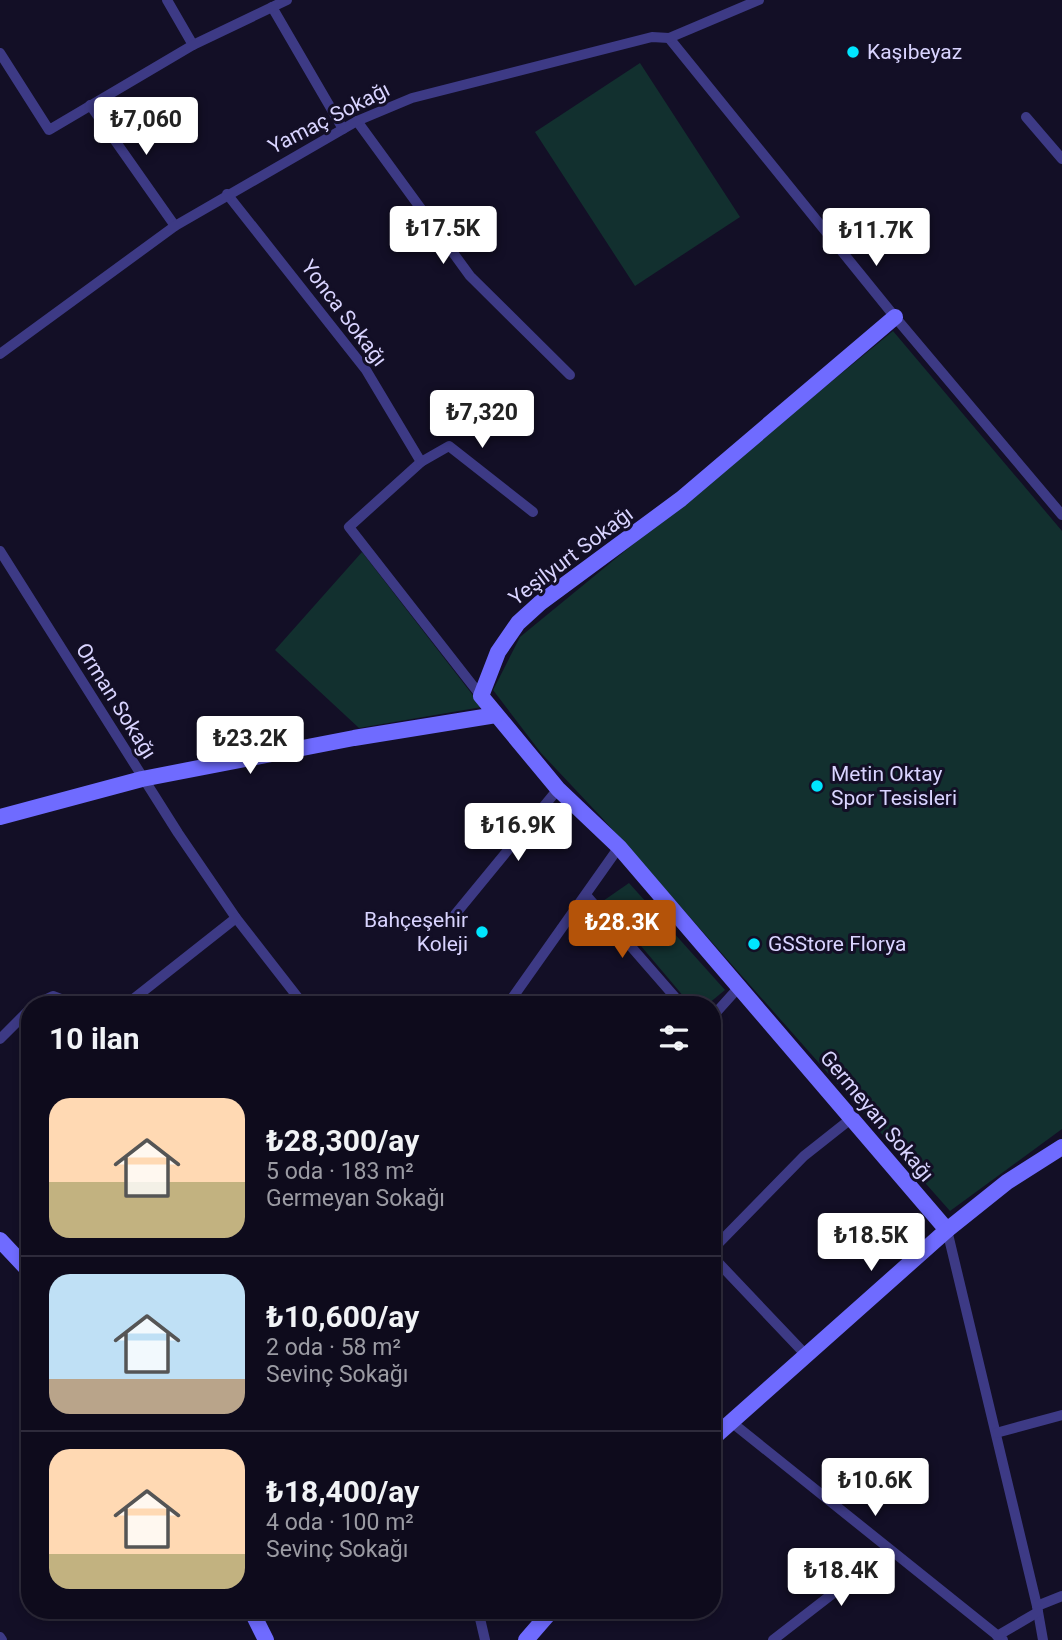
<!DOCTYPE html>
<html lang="tr">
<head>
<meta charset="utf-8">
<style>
	:root { --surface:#0e0b1c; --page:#1c1929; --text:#f1f3f6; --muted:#9b9ba3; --line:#2e2b3b; --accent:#b45309 }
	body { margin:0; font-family:Roboto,sans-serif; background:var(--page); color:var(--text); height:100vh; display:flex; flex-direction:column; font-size:26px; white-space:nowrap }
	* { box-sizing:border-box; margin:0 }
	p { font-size:23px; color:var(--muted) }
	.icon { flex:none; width:38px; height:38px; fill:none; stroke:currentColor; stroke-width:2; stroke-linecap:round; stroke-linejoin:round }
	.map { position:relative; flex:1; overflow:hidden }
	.drawer { position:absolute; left:21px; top:996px; width:700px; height:623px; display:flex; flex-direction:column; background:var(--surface); border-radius:28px; box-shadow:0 4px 10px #0003,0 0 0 2px var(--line) }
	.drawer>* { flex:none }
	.price { position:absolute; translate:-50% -60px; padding:0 16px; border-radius:7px; background:#fff; color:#222; font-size:23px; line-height:46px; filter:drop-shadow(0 2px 4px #0008) }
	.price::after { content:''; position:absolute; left:50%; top:42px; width:21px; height:16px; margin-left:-10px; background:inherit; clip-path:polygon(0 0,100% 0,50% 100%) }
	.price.on { background:var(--accent); color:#fff }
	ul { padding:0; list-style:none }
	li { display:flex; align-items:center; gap:21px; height:175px; padding:0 28px }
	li+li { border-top:2px solid var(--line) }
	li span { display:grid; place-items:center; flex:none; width:196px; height:140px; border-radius:21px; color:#555 }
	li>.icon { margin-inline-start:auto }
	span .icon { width:84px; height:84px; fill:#fffc; stroke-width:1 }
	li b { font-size:30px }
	h2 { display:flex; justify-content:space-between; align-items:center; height:84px; padding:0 28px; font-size:30px }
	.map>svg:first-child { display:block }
	.green { fill:#12302f }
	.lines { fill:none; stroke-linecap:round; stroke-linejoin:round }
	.minor { stroke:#3d3a85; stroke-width:10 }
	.secondary { stroke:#6f6bff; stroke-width:16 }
	.poi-dot { fill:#00e5ff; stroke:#130f26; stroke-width:2.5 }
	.labels { text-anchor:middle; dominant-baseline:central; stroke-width:6; stroke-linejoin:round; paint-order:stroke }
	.poi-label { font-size:21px; fill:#d9d4ff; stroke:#130f26; text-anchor:start }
	.street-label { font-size:21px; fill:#d9d4ff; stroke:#130f26 }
</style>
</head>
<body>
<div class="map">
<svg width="1062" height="1640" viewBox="0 0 1062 1640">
	<rect width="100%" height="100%" fill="#130f26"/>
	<g class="green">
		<path d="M640 63 740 217 635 286 535 132Z"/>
		<path d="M893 331 1062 531V1129L950 1211 603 819 541 753 493 690 520 637Z"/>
		<path d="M362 552 482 707 359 728 275 650Z"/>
		<path d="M629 883 725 990 708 1004H690L603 901Z"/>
	</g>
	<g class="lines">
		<g class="minor">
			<path d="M167 0 193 45"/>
			<path d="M272 7 343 129"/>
			<path d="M669 38 895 317 1062 515"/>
			<path d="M0 53 49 130 193 45 287 0"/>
			<path d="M90 105 175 226"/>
			<path d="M1026 117 1062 159"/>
			<path d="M357 121 470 276 570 375"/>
			<path d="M227 194 366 370 421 462 349 527 481 696"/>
			<path d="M0 354 175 226 357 121 412 98 652 37 669 38 759 0"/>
			<path d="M421 462 449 446 533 512"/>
			<path d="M0 551 178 833 236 918 303 1004"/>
			<path d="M586 895 681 1004"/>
			<path d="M453 917 558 789"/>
			<path d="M36 1004 53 996 74 1004"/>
			<path d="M127 1004 236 918"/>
			<path d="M508 1004 619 847"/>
			<path d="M712 1017 739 987"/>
			<path d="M0 1039 30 1009"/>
			<path d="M947 1230 1037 1606 1043 1640"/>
			<path d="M712 1250 804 1156 852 1118"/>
			<path d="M712 1256 806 1355"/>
			<path d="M730 1421 1003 1640"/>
			<path d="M996 1433 1062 1415"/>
			<path d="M1037 1606 1062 1596"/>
			<path d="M478 1610 485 1640"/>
			<path d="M997 1636 1038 1612"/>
			<path d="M0 1637 2 1640"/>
			<path d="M773 1640 889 1550"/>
		</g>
		<g class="secondary">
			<path d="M895 317 681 499 540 603 518 623 498 652 481 696 558 789 619 847 947 1230"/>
			<path d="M0 817 142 779 354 738 496 715"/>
			<path d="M0 1240 30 1272"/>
			<path d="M712 1439 947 1230 1007 1182 1062 1147"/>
			<path d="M251 1610 266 1640"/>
			<path d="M526 1640 552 1610"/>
		</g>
	</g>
	<g class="poi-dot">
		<circle cx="853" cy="52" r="7"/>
		<circle cx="817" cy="786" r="7"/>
		<circle cx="482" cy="932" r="7"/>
		<circle cx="754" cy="944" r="7"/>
	</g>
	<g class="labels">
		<g class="poi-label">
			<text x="867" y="52">Kaşıbeyaz</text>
			<text x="831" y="774">Metin Oktay<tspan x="831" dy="24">Spor Tesisleri</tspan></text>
			<text x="468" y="920" text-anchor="end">Bahçeşehir<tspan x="468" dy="24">Koleji</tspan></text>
			<text x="768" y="944">GSStore Florya</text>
		</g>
		<g class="street-label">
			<text transform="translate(329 118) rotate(-27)">Yamaç Sokağı</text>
			<text transform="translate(344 313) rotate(53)">Yonca Sokağı</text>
			<text transform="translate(571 556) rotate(-37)">Yeşilyurt Sokağı</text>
			<text transform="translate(116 701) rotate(58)">Orman Sokağı</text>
			<text transform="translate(877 1116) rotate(50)">Germeyan Sokağı</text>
		</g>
	</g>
</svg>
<b class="price" style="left:146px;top:157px">₺7,060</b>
<b class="price" style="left:443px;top:266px">₺17.5K</b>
<b class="price" style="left:876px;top:268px">₺11.7K</b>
<b class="price" style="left:482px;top:450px">₺7,320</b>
<b class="price" style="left:250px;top:776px">₺23.2K</b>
<b class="price" style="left:518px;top:863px">₺16.9K</b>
<b class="price on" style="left:622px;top:960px">₺28.3K</b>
<b class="price" style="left:871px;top:1273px">₺18.5K</b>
<b class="price" style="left:875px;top:1518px">₺10.6K</b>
<b class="price" style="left:841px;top:1608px">₺18.4K</b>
<section class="drawer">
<h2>10 ilan<svg class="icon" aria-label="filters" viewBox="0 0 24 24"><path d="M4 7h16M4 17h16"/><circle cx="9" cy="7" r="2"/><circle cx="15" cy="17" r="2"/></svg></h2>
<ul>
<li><span style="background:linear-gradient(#ffd9b3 60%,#c2b280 0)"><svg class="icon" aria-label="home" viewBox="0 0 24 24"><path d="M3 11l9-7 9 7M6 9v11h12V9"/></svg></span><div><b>₺28,300/ay</b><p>5 oda · 183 m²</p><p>Germeyan Sokağı</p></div></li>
<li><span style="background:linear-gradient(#bfe0f5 75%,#b9a48a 0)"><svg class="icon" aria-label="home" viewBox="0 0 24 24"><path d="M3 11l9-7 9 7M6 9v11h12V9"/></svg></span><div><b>₺10,600/ay</b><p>2 oda · 58 m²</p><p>Sevinç Sokağı</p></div></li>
<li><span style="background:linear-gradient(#ffd9b3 75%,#c2b280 0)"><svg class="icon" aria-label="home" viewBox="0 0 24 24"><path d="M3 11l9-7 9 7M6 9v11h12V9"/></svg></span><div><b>₺18,400/ay</b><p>4 oda · 100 m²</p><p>Sevinç Sokağı</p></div></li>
</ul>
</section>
</div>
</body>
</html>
